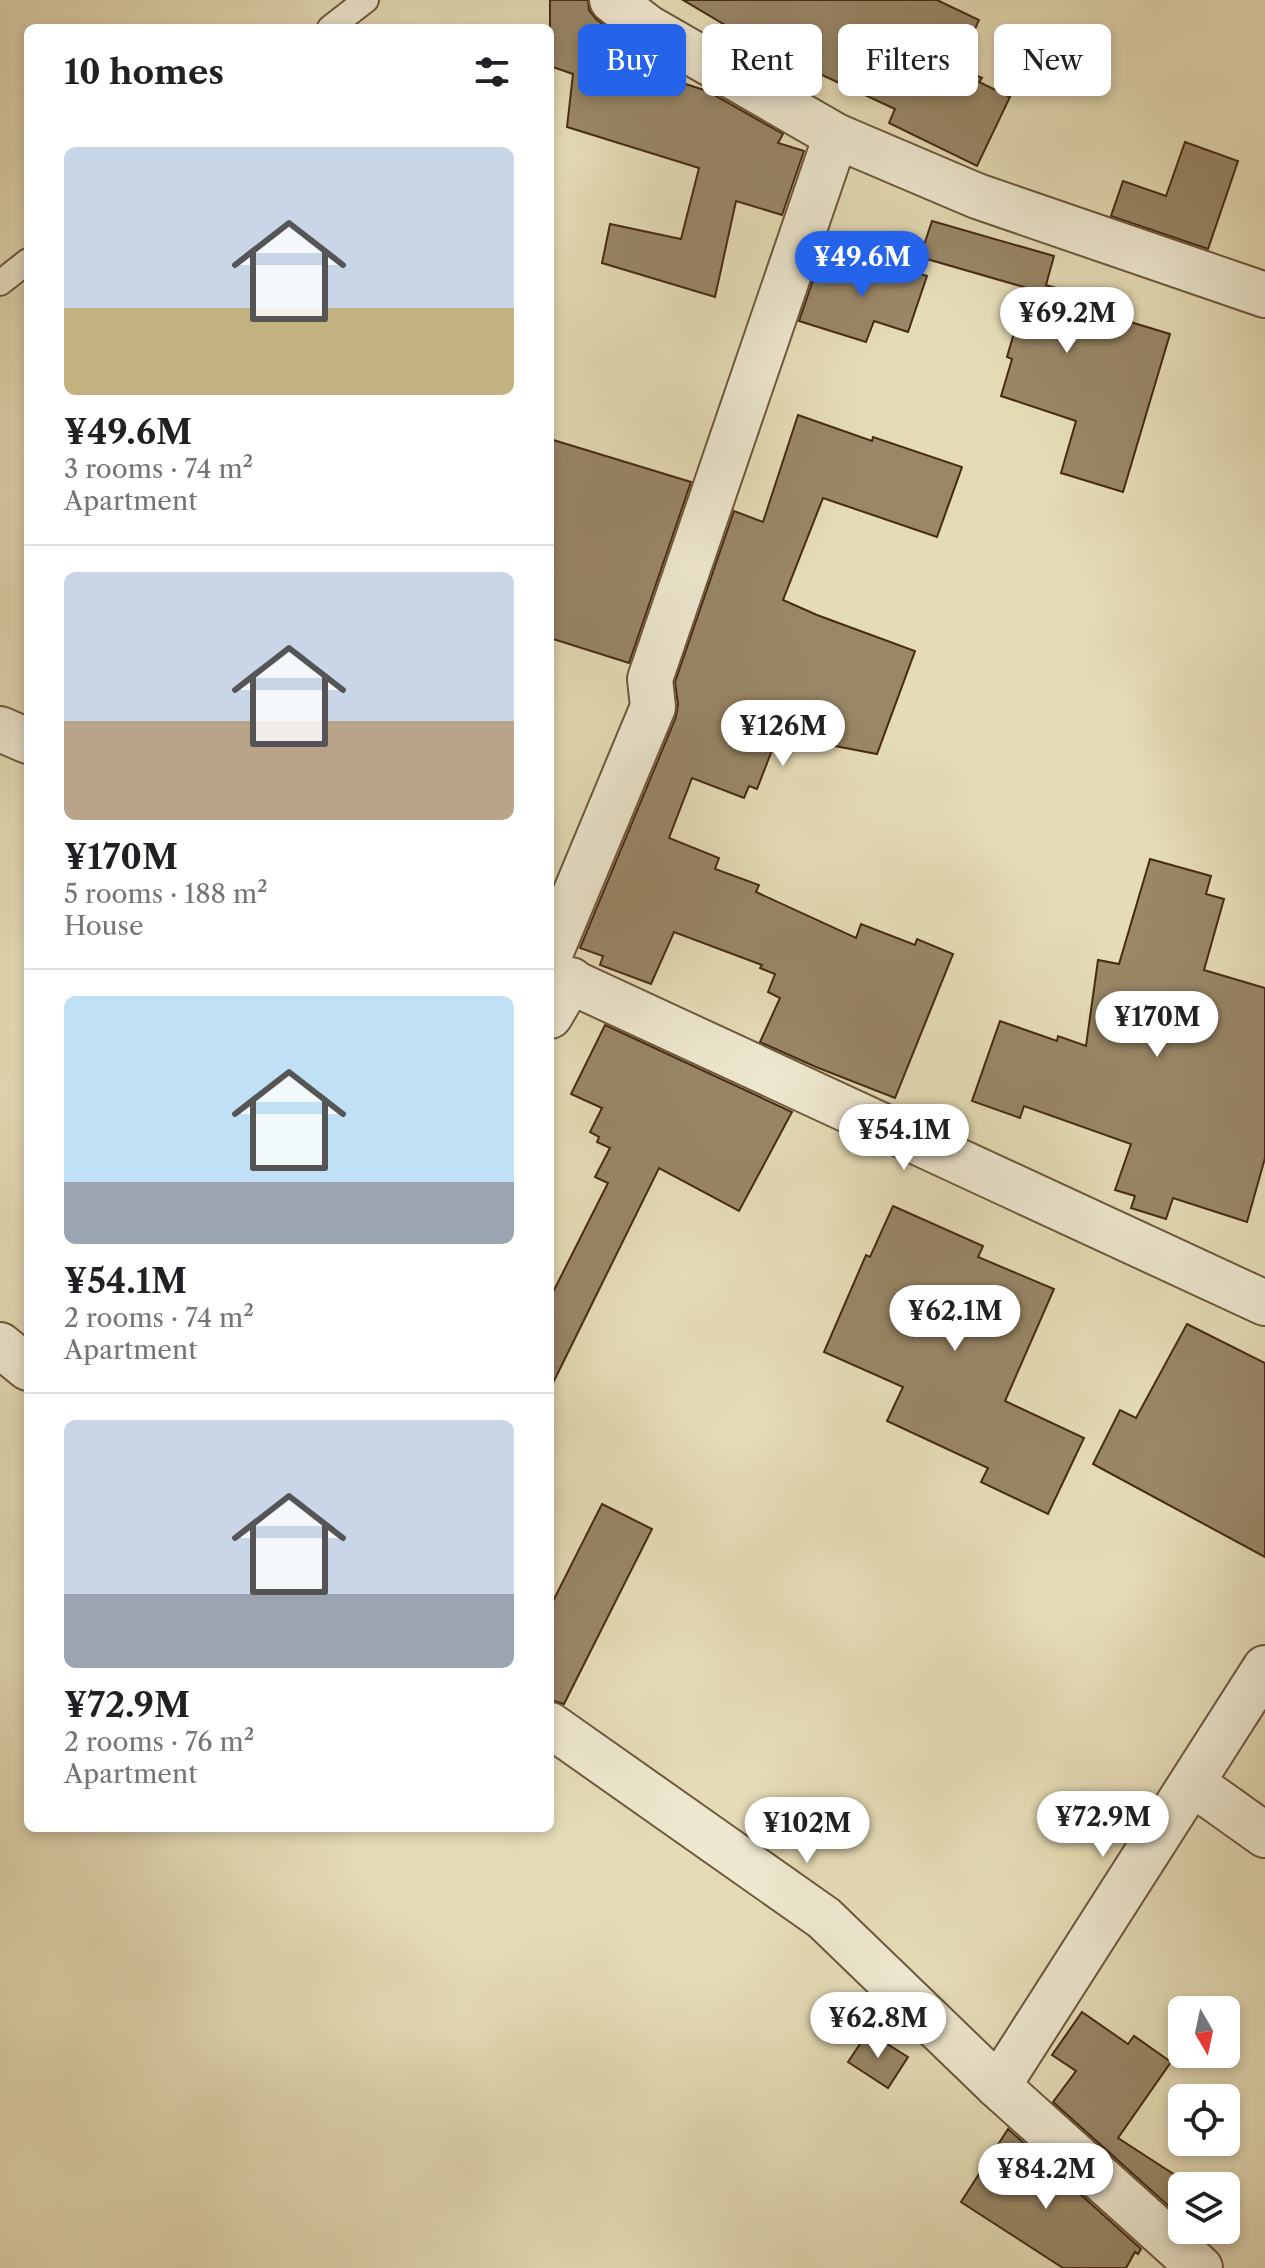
<!DOCTYPE html>
<html lang="en">
<head>
<meta charset="utf-8">
<style>
	:root { --surface:#fff; --page:#f2f2f2; --text:#202124; --muted:#757577; --line:#e0e0e0; --accent:#2563eb }
	body { margin:0; font-family:"Libre Caslon Text",serif; background:var(--page); color:var(--text); height:100vh; display:flex; flex-direction:column; font-size:30px; white-space:nowrap }
	* { box-sizing:border-box; margin:0 }
	p { font-size:26px; color:var(--muted) }
	.icon { flex:none; width:44px; height:44px; fill:none; stroke:currentColor; stroke-width:2; stroke-linecap:round; stroke-linejoin:round }
	.map { position:relative; flex:1; overflow:hidden }
	.panel { position:absolute; left:24px; top:24px; width:530px; height:1808px; display:flex; flex-direction:column; background:var(--surface); border-radius:12px; box-shadow:0 4px 12px #0003 }
	.panel>* { flex:none }
	.guide { position:absolute; left:578px; top:24px; width:566px; height:72px; display:flex; gap:16px }
	.needle { width:52px; rotate:171deg }
	.fabs { position:absolute; left:1168px; top:1996px; display:grid; gap:16px }
	.fabs a { display:grid; place-items:center; width:72px; height:72px; border-radius:12px; background:var(--surface); box-shadow:0 4px 12px #0003; font-size:40px }
	.price { position:absolute; translate:-50% -68px; padding:0 18px; border-radius:28px; background:#fff; color:#222; font-size:26px; line-height:52px; filter:drop-shadow(0 2px 4px #0008) }
	.price::after { content:''; position:absolute; left:50%; top:48px; width:24px; height:18px; margin-left:-12px; background:inherit; clip-path:polygon(0 0,100% 0,50% 100%) }
	.price.active { background:var(--accent); color:#fff }
	ul { padding:0; list-style:none }
	li { display:grid; align-content:center; gap:16px; height:424px; padding:0 40px }
	li+li { border-top:2px solid var(--line) }
	li span { display:grid; place-items:center; height:248px; border-radius:12px; color:#555 }
	li>.icon { margin-inline-start:auto }
	span .icon { width:144px; height:144px; fill:#fffc; stroke-width:1 }
	li b { font-size:34px }
	h2 { display:flex; justify-content:space-between; align-items:center; height:96px; padding:0 40px; font-size:34px }
	.tag { padding:0 28px; border-radius:12px; background:var(--surface); box-shadow:0 4px 12px #0003; font-size:28px; line-height:72px }
	.tag.active { background:var(--accent); color:#fff }
	.map>svg:first-child { display:block }
	.building { fill:#998767; stroke:#462b12; stroke-width:2 }
	.lines { fill:none; stroke-linecap:round; stroke-linejoin:round }
	.lane-casing { stroke:#6e573b; stroke-width:28 }
	.street-casing { stroke:#6e573b; stroke-width:48 }
	.lane { stroke:#eee8d0; stroke-width:24 }
	.street { stroke:#eee8d0; stroke-width:44 }
</style>
</head>
<body>
<div class="map">
<svg width="1265" height="2268" viewBox="0 0 1265 2268">
	<rect width="100%" height="100%" fill="#e5dcb6"/>
	<filter id="stains"><feTurbulence type="fractalNoise" baseFrequency=".0025" numOctaves="4"/><feColorMatrix values="0 0 0 0 .2 0 0 0 0 .09 0 0 0 0 .02 0 0 0 .5 -.17"/></filter>
	<radialGradient id="worn" r=".72"><stop offset=".6" stop-color="#630" stop-opacity="0"/><stop offset="1" stop-color="#630" stop-opacity=".3"/></radialGradient>
	<g class="building">
		<path d="M550 0H588L589 10 596 19 631 46 621 63 707 91 783 134 778 143 804 151 782 215 736 201 715 297 602 263 610 224 681 239 699 168 567 127 573 74 550 66Z"/>
		<path d="M683 0H937L979 20 958 67 982 78 979 82 1010 97 977 166 889 123 895 109 820 74 816 79Z"/>
		<path d="M1185 142 1238 161 1208 249 1111 216 1123 181 1166 196Z"/>
		<path d="M932 221 1054 256 1046 285 1107 303 1104 314 1170 334 1123 492 1061 473 1076 421 1001 396 1012 359 1007 357 1027 288 920 257Z"/>
		<path d="M820 260 875 277 880 261 927 276 908 332 874 321 866 342 799 321Z"/>
		<path d="M798 415 872 441 873 437 962 467 937 537 823 498 783 600 817 615 915 651 877 754 835 746 781 727 757 789 749 786 744 798 692 778 669 838 719 858 715 869 759 885 756 892 856 938 861 924 915 945 917 939 953 954 895 1098 816 1067 760 1042 780 998 768 992 775 974 760 968 762 965 674 932 651 984 600 965 603 956 580 948 676 717 678 704 675 682 734 511 763 522Z"/>
		<path d="M550 439 691 482 629 663 550 638Z"/>
		<path d="M1150 859 1211 876 1206 894 1224 899 1204 970 1265 988V1158L1247 1222 1173 1198 1166 1219 1131 1208 1135 1196 1115 1190 1131 1144 1024 1106 1020 1118 972 1101 1000 1021 1057 1041 1058 1036 1086 1046 1098 960 1119 964Z"/>
		<path d="M605 1025 792 1112 739 1211 659 1168 550 1389V1298L608 1183 595 1177 610 1148 597 1142 599 1137 590 1132 602 1108 571 1094Z"/>
		<path d="M893 1206 983 1246 978 1257 1054 1289 1005 1401 1084 1438 1048 1514 981 1482 988 1468 887 1421 903 1387 824 1352 866 1255 870 1257Z"/>
		<path d="M1187 1324 1265 1363V1557L1093 1464 1120 1410 1136 1418Z"/>
		<path d="M602 1504 652 1529 564 1704 550 1700V1607Z"/>
		<path d="M1082 2012 1128 2044 1134 2036 1171 2062 1118 2138 1192 2186H1182V2218L1053 2102 1076 2071 1052 2055Z"/>
		<path d="M868 2032 908 2057 888 2088 848 2062Z"/>
		<path d="M1008 2129 1141 2249 1138 2254 1135 2252 1126 2268H1063L961 2202Z"/>
	</g>
	<g class="lines">
		<defs>
			<g id="lane">
				<path d="M330 28 366 0"/>
				<path d="M0 283 28 261"/>
			</g>
			<g id="street">
				<path d="M612 0 647 27 836 136 977 196 1265 295"/>
				<path d="M0 729 28 741"/>
				<path d="M550 954 653 707 650 679 836 136"/>
				<path d="M550 972 1265 1303"/>
				<path d="M550 1016 571 980"/>
				<path d="M0 1345 28 1368"/>
				<path d="M550 1725 824 1918 998 2086 1200 2268"/>
				<path d="M1192 1783 1265 1835"/>
				<path d="M998 2086 1265 1668"/>
			</g>
		</defs>
		<use href="#lane" class="lane-casing"/>
		<use href="#street" class="street-casing"/>
		<use href="#lane" class="lane"/>
		<use href="#street" class="street"/>
	</g>
	<rect width="100%" height="100%" filter="url(#stains)"/>
	<rect width="100%" height="100%" fill="url(#worn)"/>
</svg>
<div class="fabs">
<a><svg class="needle" viewBox="-14 -14 28 28"><path d="M0-13l5 13h-10z" fill="#e53935"/><path d="M0 13l5-13h-10z" fill="#757577"/></svg></a>
<a><svg class="icon" aria-label="locate" viewBox="0 0 24 24"><circle cx="12" cy="12" r="6"/><path d="M12 2v4M12 18v4M2 12h4M18 12h4"/></svg></a>
<a><svg class="icon" aria-label="layers" viewBox="0 0 24 24"><path d="M12 4l9 5-9 5-9-5zM3 14l9 5 9-5"/></svg></a>
</div>
<b class="price active" style="left:862px;top:299px">¥49.6M</b>
<b class="price" style="left:1067px;top:355px">¥69.2M</b>
<b class="price" style="left:783px;top:768px">¥126M</b>
<b class="price" style="left:1157px;top:1059px">¥170M</b>
<b class="price" style="left:904px;top:1172px">¥54.1M</b>
<b class="price" style="left:955px;top:1353px">¥62.1M</b>
<b class="price" style="left:1103px;top:1859px">¥72.9M</b>
<b class="price" style="left:807px;top:1865px">¥102M</b>
<b class="price" style="left:878px;top:2060px">¥62.8M</b>
<b class="price" style="left:1046px;top:2211px">¥84.2M</b>
<div class="guide">
<a class="tag active">Buy</a>
<a class="tag">Rent</a>
<a class="tag">Filters</a>
<a class="tag">New</a>
</div>
<section class="panel">
<h2>10 homes<svg class="icon" aria-label="filters" viewBox="0 0 24 24"><path d="M4 7h16M4 17h16"/><circle cx="9" cy="7" r="2"/><circle cx="15" cy="17" r="2"/></svg></h2>
<ul>
<li><span style="background:linear-gradient(#c9d6e8 65%,#c2b280 0)"><svg class="icon" aria-label="home" viewBox="0 0 24 24"><path d="M3 11l9-7 9 7M6 9v11h12V9"/></svg></span><div><b>¥49.6M</b><p>3 rooms · 74 m²</p><p>Apartment</p></div></li>
<li><span style="background:linear-gradient(#c9d6e8 60%,#b9a48a 0)"><svg class="icon" aria-label="home" viewBox="0 0 24 24"><path d="M3 11l9-7 9 7M6 9v11h12V9"/></svg></span><div><b>¥170M</b><p>5 rooms · 188 m²</p><p>House</p></div></li>
<li><span style="background:linear-gradient(#bfe0f5 75%,#9aa5b1 0)"><svg class="icon" aria-label="home" viewBox="0 0 24 24"><path d="M3 11l9-7 9 7M6 9v11h12V9"/></svg></span><div><b>¥54.1M</b><p>2 rooms · 74 m²</p><p>Apartment</p></div></li>
<li><span style="background:linear-gradient(#c9d6e8 70%,#9aa5b1 0)"><svg class="icon" aria-label="home" viewBox="0 0 24 24"><path d="M3 11l9-7 9 7M6 9v11h12V9"/></svg></span><div><b>¥72.9M</b><p>2 rooms · 76 m²</p><p>Apartment</p></div></li>
</ul>
</section>
</div>
</body>
</html>
